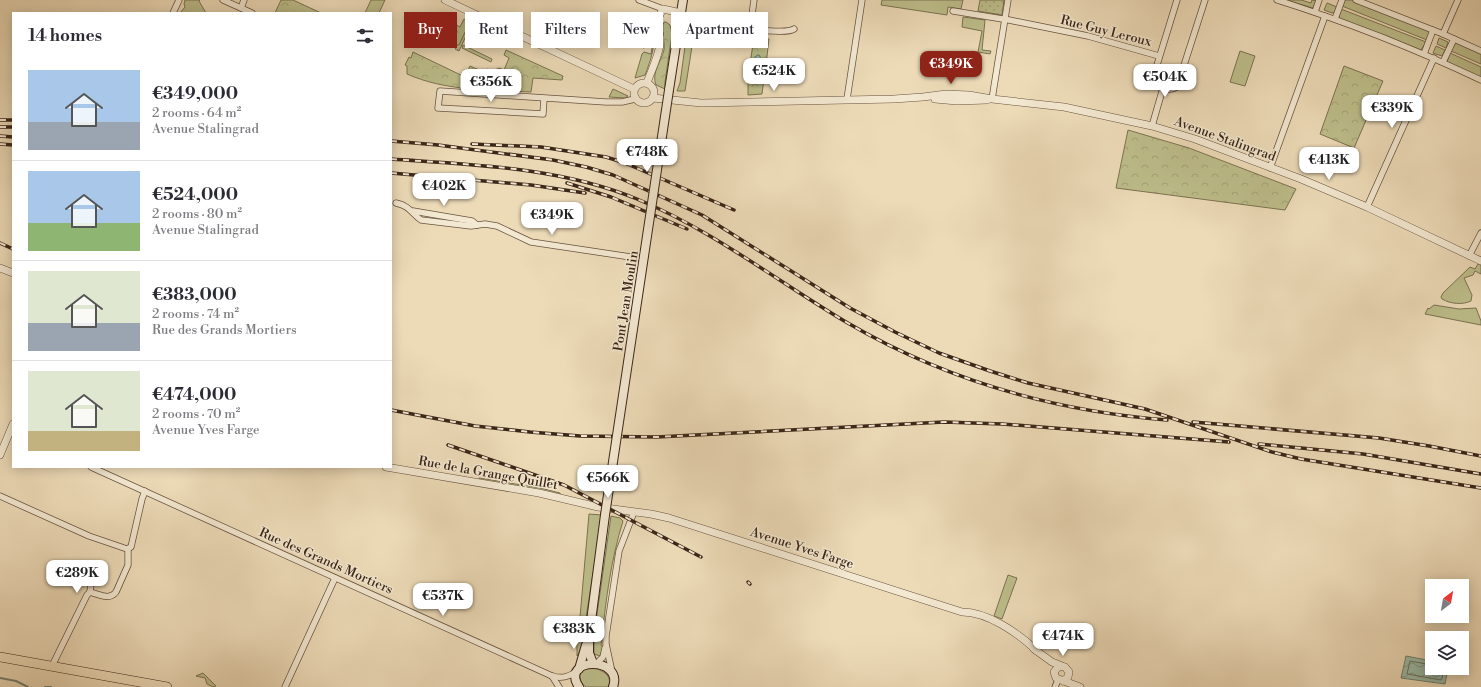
<!DOCTYPE html>
<html lang="en">
<head>
<meta charset="utf-8">
<style>
	:root { --surface:#fff; --page:#f2f2f3; --text:#2b2b33; --muted:#7c7c81; --line:#e1e1e2; --accent:#8f2418 }
	body { margin:0; font-family:"Libre Bodoni",serif; background:var(--page); color:var(--text); height:100vh; display:flex; flex-direction:column; font-size:15px; white-space:nowrap }
	* { box-sizing:border-box; margin:0 }
	p { font-size:13px; color:var(--muted) }
	.icon { flex:none; width:22px; height:22px; fill:none; stroke:currentColor; stroke-width:2; stroke-linecap:round; stroke-linejoin:round }
	.map { position:relative; flex:1; overflow:hidden }
	.panel { position:absolute; left:12px; top:12px; width:380px; height:456px; display:flex; flex-direction:column; background:var(--surface); border-radius:0px; box-shadow:0 2px 10px #0003 }
	.panel>* { flex:none }
	.top-card { position:absolute; left:404px; top:12px; width:380px; height:36px; display:flex; gap:8px }
	.needle { width:26px; rotate:31deg }
	.fabs { position:absolute; left:1425px; top:579px; display:grid; gap:8px }
	.fabs a { display:grid; place-items:center; width:44px; height:44px; border-radius:0px; background:var(--surface); box-shadow:0 2px 10px #0003; font-size:20px }
	.price { position:absolute; translate:-50% -34px; padding:0 9px; border-radius:8px; background:#fff; color:#222; font-size:13px; line-height:26px; filter:drop-shadow(0 1px 2px #0008) }
	.price::after { content:''; position:absolute; left:50%; top:24px; width:12px; height:9px; margin-left:-6px; background:inherit; clip-path:polygon(0 0,100% 0,50% 100%) }
	.price.selected { background:var(--accent); color:#fff }
	ul { padding:0; list-style:none }
	li { display:flex; align-items:center; gap:12px; height:100px; padding:0 16px }
	li+li { border-top:1px solid var(--line) }
	li span { display:grid; place-items:center; flex:none; width:112px; height:80px; border-radius:0px; color:#555 }
	li>.icon { margin-inline-start:auto }
	span .icon { width:48px; height:48px; fill:#fffc; stroke-width:1 }
	li b { font-size:17px }
	h2 { display:flex; justify-content:space-between; align-items:center; height:48px; padding:0 16px; font-size:17px }
	.chip { padding:0 14px; border-radius:0px; background:var(--surface); box-shadow:0 2px 10px #0003; font-size:14px; line-height:36px }
	.chip.selected { background:var(--accent); color:#fff }
	.map>svg:first-child { display:block }
	.grass { fill:#bdbe8b; stroke:#7c7252 }
	.forest { fill:url(#forest-crowns); stroke:#7c7252 }
	.garden { fill:url(#garden-dots); stroke:#7c7252 }
	.water { fill:url(#water-waves); stroke:#748070 }
	.lines { fill:none; stroke-linecap:round; stroke-linejoin:round }
	.shore { stroke:#6b7161; stroke-width:1 }
	.stream { stroke:#748070; stroke-width:2 }
	.minor-casing { stroke:#685340; stroke-width:7 }
	.tertiary-casing { stroke:#685340; stroke-width:8 }
	.secondary-casing { stroke:#3c2618; stroke-width:10 }
	.primary-casing { stroke:#3c2618; stroke-width:10 }
	.minor { stroke:#f3e8d1; stroke-width:5.5 }
	.tertiary { stroke:#f3e8d1; stroke-width:7 }
	.secondary { stroke:#f3e8d1; stroke-width:8 }
	.primary { stroke:#eddbb8; stroke-width:9 }
	.rail-casing { stroke:#3c2618; stroke-width:3.5 }
	.rail { stroke:#f3e8d1; stroke-width:2; stroke-dasharray:6; stroke-linecap:butt }
	.secondary-bridge-casing { stroke:#3c2618; stroke-width:10; stroke-linecap:butt }
	.secondary-bridge { stroke:#f3e8d1; stroke-width:8 }
	.labels { text-anchor:middle; dominant-baseline:central; stroke-width:3; stroke-linejoin:round; paint-order:stroke }
	.street-label { font-size:13px; fill:#3c2618; stroke:#f3e8d1 }
</style>
</head>
<body>
<div class="map">
<svg width="1481" height="687" viewBox="0 0 1481 687">
	<defs>
		<pattern id="forest-crowns" width="20" height="18" patternUnits="userSpaceOnUse"><rect width="20" height="18" fill="#bdbe8b"/><path d="M2 6a3 3 0 1 1 6 0M12 15a3 3 0 1 1 6 0" fill="none" stroke="#a3a377"/></pattern>
		<pattern id="garden-dots" width="8" height="8" patternUnits="userSpaceOnUse"><rect width="8" height="8" fill="#bdbe8b"/><path d="M2 2h.1M6 6h.1" fill="none" stroke="#a3a377" stroke-width="1.8" stroke-linecap="round"/></pattern>
		<pattern id="water-waves" width="16" height="10" patternUnits="userSpaceOnUse"><rect width="16" height="10" fill="#9abcaa"/><path d="M0 5q4-4 8 0t8 0" fill="none" stroke="#7f9989"/></pattern>
	</defs>
	<rect width="100%" height="100%" fill="#eddbb8"/>
	<filter id="stains"><feTurbulence type="fractalNoise" baseFrequency=".005" numOctaves="4"/><feColorMatrix values="0 0 0 0 .2 0 0 0 0 .09 0 0 0 0 .02 0 0 0 .5 -.17"/></filter>
	<radialGradient id="worn" r=".72"><stop offset=".6" stop-color="#630" stop-opacity="0"/><stop offset="1" stop-color="#630" stop-opacity=".3"/></radialGradient>
	<g class="grass">
		<path d="M185 0H200L199 1 206 13H180L185 7 184 4Z"/>
		<path d="M371 0H385L379 13H365Z"/>
		<path d="M882 0H963L961 9 948 7 947 15 881 5Z"/>
		<path d="M1286 0H1301L1311 3 1312 0 1316 1 1313 8Z"/>
		<path d="M1345 0H1354L1430 31 1427 40 1342 6Z"/>
		<path d="M1327 3 1337 7 1335 12 1332 13 1324 10Z"/>
		<path d="M1341 9 1426 42 1421 50 1339 18Z"/>
		<path d="M963 17 985 20 982 50 991 51 990 54 978 52 982 31 962 27Z"/>
		<path d="M648 29H653C656 46 651 59 645 75L635 78 642 54 644 52 651 54 653 42 651 41V37H647L644 48H643L645 31Z"/>
		<path d="M1439 38 1448 42 1446 48 1437 44Z"/>
		<path d="M686 39 693 40 685 91H677L680 83Z"/>
		<path d="M1456 42 1481 53V64L1451 51Z"/>
		<path d="M463 45 492 59 491 62 462 48Z"/>
		<path d="M1436 46 1445 50 1442 56 1433 53Z"/>
		<path d="M1240 51 1255 56 1245 86 1230 82Z"/>
		<path d="M1450 53 1481 67V78L1447 62Z"/>
		<path d="M756 70 765 73 764 79H762L756 84 753 83V77Z"/>
		<path d="M613 89 628 96 625 98 609 97Z"/>
		<path d="M1478 264 1481 265V274L1475 271 1473 275 1464 278 1472 295 1471 301C1462 305 1451 304 1442 299L1441 297 1443 293 1470 267 1475 269Z"/>
		<path d="M1434 305 1459 309 1476 308 1481 321V325L1425 314 1428 308 1429 309Z"/>
		<path d="M479 478 540 488 560 493 561 496 479 480Z"/>
		<path d="M589 514 602 515 582 644 580 652 577 656V640H578Z"/>
		<path d="M611 516 620 518 623 521C611 560 606 598 602 638L601 645 603 648 600 656 594 654V635Z"/>
		<path d="M1008 575 1017 578 1002 619 994 616Z"/>
		<path d="M592 667C601 670 614 675 608 687H586C579 682 579 677 581 670Z"/>
		<path d="M203 673 216 686 213 687 207 684 205 678 196 676Z"/>
	</g>
	<g class="forest">
		<path d="M281 0H293L321 13H275Z"/>
		<path d="M438 18 446 21 447 20 460 27 464 19 470 22 459 46 431 33Z"/>
		<path d="M664 22H666L670 25 672 34 665 82V89L656 85C651 73 661 62 664 50 665 42 661 28 664 22Z"/>
		<path d="M754 37 769 39 765 73 759 72C764 65 763 62 759 55L756 56C752 61 752 66 756 70L753 77V83L756 84 760 79H764L762 94 748 95V78Z"/>
		<path d="M506 50 563 76 562 80 533 78 531 92C489 90 445 91 407 74V66L405 65 409 57 411 58 413 52 465 77 470 66 486 73 487 69 493 71 499 68 504 70 509 58 504 55Z"/>
		<path d="M1344 66 1383 81 1354 148 1320 134Z"/>
		<path d="M1128 130 1189 148 1296 189 1285 210 1116 188Z"/>
	</g>
	<g class="garden">
		<path d="M980 0H1004L1002 15 978 11Z"/>
		<path d="M470 22 472 23 459 51 455 49 457 45H459Z"/>
	</g>
	<g class="water">
		<path d="M757 55H759C763 62 765 67 759 72 752 67 752 61 757 55Z"/>
		<path d="M1406 656 1432 661V668H1448L1445 684 1401 678Z"/>
	</g>
	<g class="lines">
		<path class="shore" d="M1432 665 1410 661 1407 674 1441 680 1442 678 1444 668"/>
		<g class="stream">
			<path d="M0 678 16 681 28 687"/>
			<path d="M45 687H51"/>
		</g>
		<defs>
			<g id="minor">
				<path d="M223 0 252 13"/>
				<path d="M639 0 663 9"/>
				<path d="M754 0 751 22 754 28C761 31 788 33 794 29"/>
				<path d="M1177 0 1153 78V83C1160 88 1169 92 1177 87L1205 0"/>
				<path d="M1277 0C1347 22 1415 49 1481 80"/>
				<path d="M1356 0 1443 34 1481 51"/>
				<path d="M241 8 244 0"/>
				<path d="M953 11 1009 20 1088 36 1159 56"/>
				<path d="M1315 12 1319 0"/>
				<path d="M173 13 179 0"/>
				<path d="M1335 19 1342 0"/>
				<path d="M1443 34 1458 0"/>
				<path d="M1424 54 1433 30"/>
				<path d="M1443 62 1454 39"/>
				<path d="M544 98 543 114 438 108 440 91 606 102H622L635 99"/>
				<path d="M847 99 862 0"/>
				<path d="M992 99 1008 0"/>
				<path d="M1152 126 1163 88"/>
				<path d="M1270 168 1325 16"/>
				<path d="M396 203C410 206 411 213 421 220L471 226 485 224 497 226 531 242 644 259"/>
				<path d="M1367 207 1434 58"/>
				<path d="M413 211 472 221 477 225"/>
				<path d="M1469 256 1481 233"/>
				<path d="M91 467 552 676C562 679 569 677 577 671"/>
				<path d="M0 496 89 536 127 549 131 547 142 499 145 491"/>
				<path d="M90 592 91 584 98 570"/>
				<path d="M596 664 603 657 605 648"/>
				<path d="M52 666 87 595 90 592 93 593C101 595 110 600 116 592L128 565V549"/>
				<path d="M612 672 606 644V636L619 551 634 512"/>
				<path d="M552 676 559 687"/>
				<path d="M285 687 335 578"/>
				<path d="M1055 687 1058 680"/>
			</g>
			<g id="tertiary">
				<path d="M445 0 634 89"/>
				<circle cx="644" cy="93" r="10"/>
				<path d="M647 83C651 71 658 58 660 44 662 26 651 29 663 9L681 13"/>
				<path d="M653 98 701 103 894 99 923 97 946 94 969 95 992 99 1064 107 1152 126 1195 139 1301 179 1367 207 1481 261"/>
				<path d="M935 99 957 101 987 100"/>
				<path d="M0 268 13 273"/>
				<path d="M0 455 13 424"/>
				<path d="M386 467 539 493 598 507 651 514 669 518 962 612C988 612 1018 633 1037 651"/>
				<path d="M1034 649 1052 662 1062 666"/>
				<path d="M1063 681 1068 677 1069 672 1065 667 1059 666 1054 672 1056 678 1080 687"/>
			</g>
			<g id="secondary">
				<path d="M669 90 683 0"/>
				<path d="M593 663 589 653V636L605 515"/>
				<path d="M579 669 586 645"/>
				<path d="M579 687C559 657 624 656 613 687"/>
			</g>
			<path id="primary" d="M0 657 167 687"/>
		</defs>
		<use href="#minor" class="minor-casing"/>
		<use href="#tertiary" class="tertiary-casing"/>
		<use href="#secondary" class="secondary-casing"/>
		<use href="#primary" class="primary-casing"/>
		<use href="#minor" class="minor"/>
		<use href="#tertiary" class="tertiary"/>
		<use href="#secondary" class="secondary"/>
		<use href="#primary" class="primary"/>
		<defs>
			<g id="rail">
				<path d="M0 120H13"/>
				<path d="M0 127H13"/>
				<path d="M0 136 13 137"/>
				<path d="M391 141 438 145 553 160 586 167 613 175 702 215 850 308 895 332 939 353 990 371 1028 383 1145 409 1272 452 1301 459 1481 488"/>
				<path d="M0 144 13 145"/>
				<path d="M472 144 541 147 606 157 625 163 734 210"/>
				<path d="M391 159C475 165 559 167 637 199 712 230 777 281 846 322 945 380 1054 411 1167 420"/>
				<path d="M391 173 531 185 585 193"/>
				<path d="M567 183 611 197 687 229"/>
				<path d="M0 243 13 249"/>
				<path d="M391 410 475 426 530 432 580 436 657 437 944 422 1002 424 1229 442"/>
				<path d="M1193 422 1379 438 1429 446 1481 456"/>
				<path d="M1259 444 1363 454 1481 474"/>
				<path d="M448 445 564 485 701 557"/>
				<path d="M748 582 750 584"/>
			</g>
		</defs>
		<use href="#rail" class="rail-casing"/>
		<use href="#rail" class="rail"/>
		<defs>
			<path id="secondary-bridge" d="M605 515 669 90"/>
		</defs>
		<use href="#secondary-bridge" class="secondary-bridge-casing"/>
		<use href="#secondary-bridge" class="secondary-bridge"/>
	</g>
	<g class="labels">
		<g class="street-label">
			<text transform="translate(1106 31) rotate(14)">Rue Guy Leroux</text>
			<text transform="translate(1225 139) rotate(20)">Avenue Stalingrad</text>
			<text transform="translate(626 301) rotate(-81)">Pont Jean Moulin</text>
			<text transform="translate(488 473) rotate(10)">Rue de la Grange Quillet</text>
			<text transform="translate(802 548) rotate(18)">Avenue Yves Farge</text>
			<text transform="translate(326 561) rotate(24)">Rue des Grands Mortiers</text>
		</g>
	</g>
	<rect width="100%" height="100%" filter="url(#stains)"/>
	<rect width="100%" height="100%" fill="url(#worn)"/>
</svg>
<div class="fabs">
<a><svg class="needle" viewBox="-14 -14 28 28"><path d="M0-13l5 13h-10z" fill="#e53935"/><path d="M0 13l5-13h-10z" fill="#7c7c81"/></svg></a>
<a><svg class="icon" aria-label="layers" viewBox="0 0 24 24"><path d="M12 4l9 5-9 5-9-5zM3 14l9 5 9-5"/></svg></a>
</div>
<b class="price selected" style="left:951px;top:85px">€349K</b>
<b class="price" style="left:774px;top:92px">€524K</b>
<b class="price" style="left:1165px;top:98px">€504K</b>
<b class="price" style="left:491px;top:103px">€356K</b>
<b class="price" style="left:1392px;top:129px">€339K</b>
<b class="price" style="left:647px;top:173px">€748K</b>
<b class="price" style="left:1329px;top:181px">€413K</b>
<b class="price" style="left:444px;top:207px">€402K</b>
<b class="price" style="left:552px;top:236px">€349K</b>
<b class="price" style="left:608px;top:499px">€566K</b>
<b class="price" style="left:77px;top:594px">€289K</b>
<b class="price" style="left:443px;top:617px">€537K</b>
<b class="price" style="left:574px;top:650px">€383K</b>
<b class="price" style="left:1063px;top:657px">€474K</b>
<div class="top-card">
<a class="chip selected">Buy</a>
<a class="chip">Rent</a>
<a class="chip">Filters</a>
<a class="chip">New</a>
<a class="chip">Apartment</a>
</div>
<section class="panel">
<h2>14 homes<svg class="icon" aria-label="filters" viewBox="0 0 24 24"><path d="M4 7h16M4 17h16"/><circle cx="9" cy="7" r="2"/><circle cx="15" cy="17" r="2"/></svg></h2>
<ul>
<li><span style="background:linear-gradient(#a9c7e8 65%,#9aa5b1 0)"><svg class="icon" aria-label="home" viewBox="0 0 24 24"><path d="M3 11l9-7 9 7M6 9v11h12V9"/></svg></span><div><b>€349,000</b><p>2 rooms · 64 m²</p><p>Avenue Stalingrad</p></div></li>
<li><span style="background:linear-gradient(#a9c7e8 65%,#8fb573 0)"><svg class="icon" aria-label="home" viewBox="0 0 24 24"><path d="M3 11l9-7 9 7M6 9v11h12V9"/></svg></span><div><b>€524,000</b><p>2 rooms · 80 m²</p><p>Avenue Stalingrad</p></div></li>
<li><span style="background:linear-gradient(#dfe7d0 65%,#9aa5b1 0)"><svg class="icon" aria-label="home" viewBox="0 0 24 24"><path d="M3 11l9-7 9 7M6 9v11h12V9"/></svg></span><div><b>€383,000</b><p>2 rooms · 74 m²</p><p>Rue des Grands Mortiers</p></div></li>
<li><span style="background:linear-gradient(#dfe7d0 75%,#c2b280 0)"><svg class="icon" aria-label="home" viewBox="0 0 24 24"><path d="M3 11l9-7 9 7M6 9v11h12V9"/></svg></span><div><b>€474,000</b><p>2 rooms · 70 m²</p><p>Avenue Yves Farge</p></div></li>
</ul>
</section>
</div>
</body>
</html>
